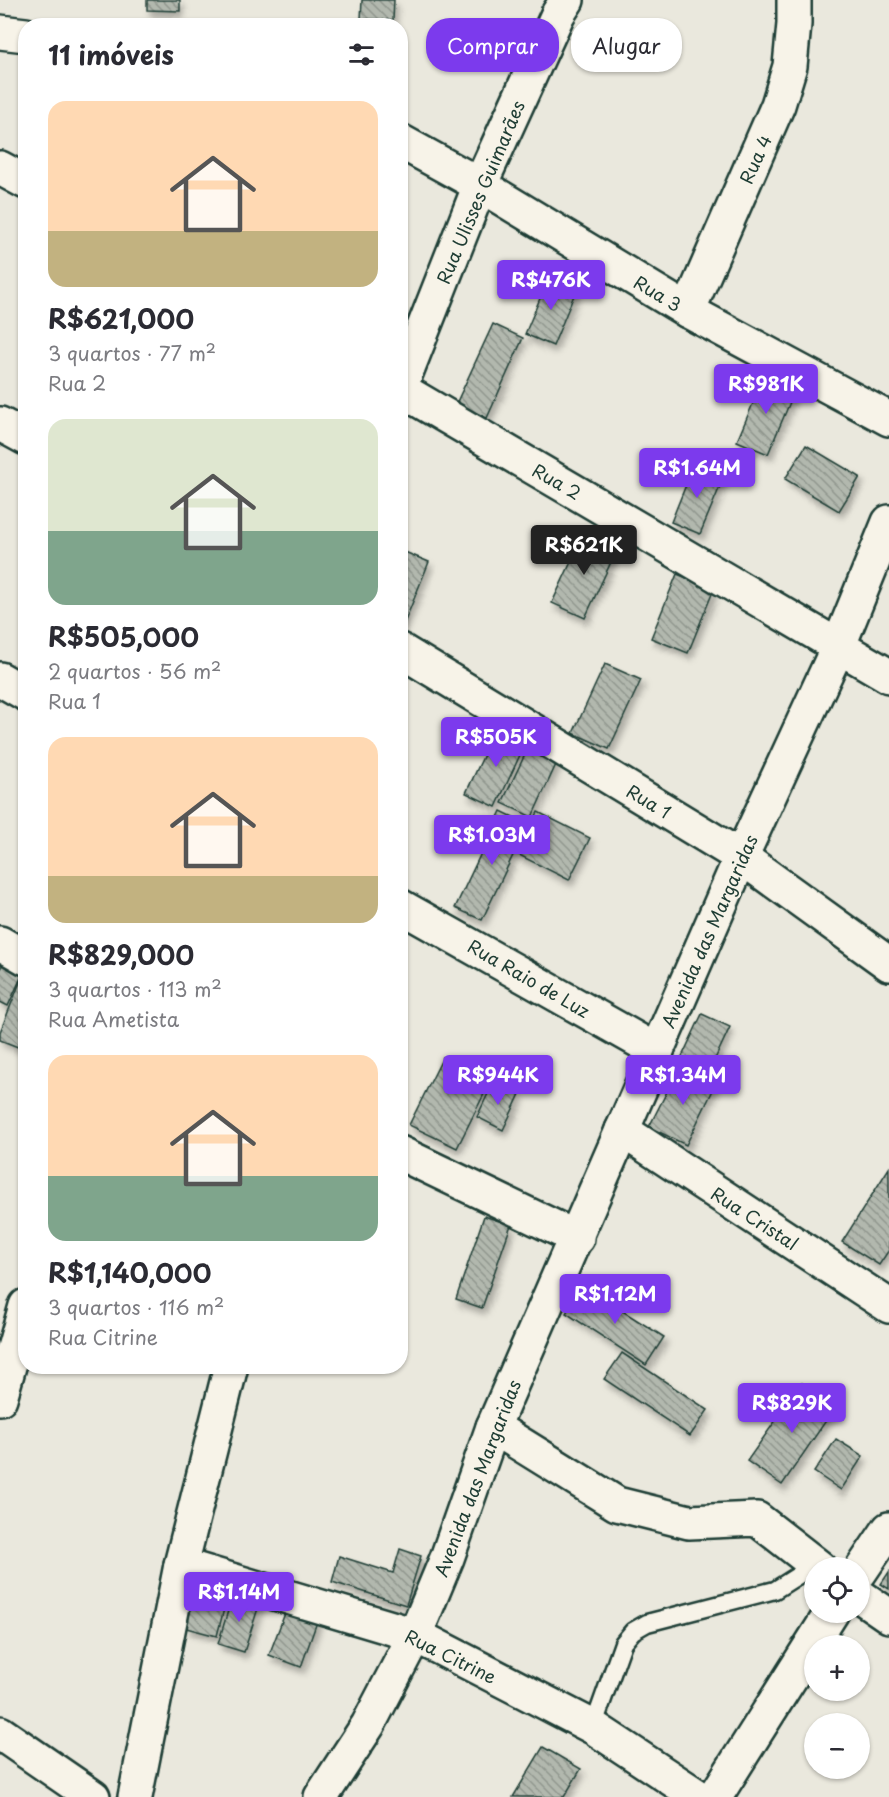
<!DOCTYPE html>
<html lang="pt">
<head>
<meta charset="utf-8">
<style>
	:root { --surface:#fff; --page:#f2f2f3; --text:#2b2b33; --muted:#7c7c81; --accent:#7c3aed }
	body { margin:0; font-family:"Playpen Sans",sans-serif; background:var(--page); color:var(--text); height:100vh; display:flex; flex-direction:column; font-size:22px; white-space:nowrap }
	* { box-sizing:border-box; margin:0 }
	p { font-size:20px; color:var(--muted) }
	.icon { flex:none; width:33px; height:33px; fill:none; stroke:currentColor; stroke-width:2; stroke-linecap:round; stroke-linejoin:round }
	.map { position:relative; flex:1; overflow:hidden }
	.panel { position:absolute; left:18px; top:18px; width:390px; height:1356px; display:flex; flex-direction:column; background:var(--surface); border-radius:24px; box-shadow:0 2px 4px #0004 }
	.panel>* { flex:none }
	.banner { position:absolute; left:426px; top:18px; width:372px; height:54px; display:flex; gap:12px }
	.fabs { position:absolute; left:804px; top:1557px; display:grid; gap:12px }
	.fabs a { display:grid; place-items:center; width:66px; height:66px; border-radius:50%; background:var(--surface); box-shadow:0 2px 4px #0004; font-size:30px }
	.price { position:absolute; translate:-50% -51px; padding:0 14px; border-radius:6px; background:var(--accent); color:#fff; font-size:20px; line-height:39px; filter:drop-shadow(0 2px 3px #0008) }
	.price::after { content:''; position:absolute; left:50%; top:36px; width:18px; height:14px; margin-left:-9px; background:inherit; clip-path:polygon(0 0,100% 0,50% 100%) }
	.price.selected { background:#222; color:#fff }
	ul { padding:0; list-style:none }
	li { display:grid; align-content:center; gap:12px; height:318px; padding:0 30px }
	li span { display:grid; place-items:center; height:186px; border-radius:18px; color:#555 }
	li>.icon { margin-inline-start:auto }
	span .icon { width:108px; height:108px; fill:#fffc; stroke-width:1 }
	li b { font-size:26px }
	h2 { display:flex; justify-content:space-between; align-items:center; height:72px; padding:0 30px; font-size:26px }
	.tag { padding:0 21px; border-radius:24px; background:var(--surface); box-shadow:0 2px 4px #0004; font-size:21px; line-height:54px }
	.tag.selected { background:var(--accent); color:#fff }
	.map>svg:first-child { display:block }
	.building { fill:url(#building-back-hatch); stroke:#1f3d34; stroke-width:1.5; filter:url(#shadow) }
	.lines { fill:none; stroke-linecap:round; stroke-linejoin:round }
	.lane-casing { stroke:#1f3d34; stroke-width:21 }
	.street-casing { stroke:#1f3d34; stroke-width:38 }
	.lane { stroke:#f7f3e8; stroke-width:16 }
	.street { stroke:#f7f3e8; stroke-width:33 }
	.labels { text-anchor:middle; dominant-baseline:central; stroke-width:4.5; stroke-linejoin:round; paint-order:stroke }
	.street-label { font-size:18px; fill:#1f3d34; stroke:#f7f3e8 }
</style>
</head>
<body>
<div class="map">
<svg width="889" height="1797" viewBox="0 0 889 1797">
	<defs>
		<pattern id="building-back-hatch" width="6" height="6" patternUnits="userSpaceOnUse" patternTransform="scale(1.5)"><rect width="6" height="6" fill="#b2b8ae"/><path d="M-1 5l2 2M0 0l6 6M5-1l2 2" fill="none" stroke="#90978e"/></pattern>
		<filter id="shadow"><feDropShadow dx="3.5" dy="6" stdDeviation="3" flood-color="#0004"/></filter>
	</defs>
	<rect width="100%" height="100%" fill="#eae8dd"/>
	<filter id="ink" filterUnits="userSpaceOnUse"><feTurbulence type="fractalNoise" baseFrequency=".0167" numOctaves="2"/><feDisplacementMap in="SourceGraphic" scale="12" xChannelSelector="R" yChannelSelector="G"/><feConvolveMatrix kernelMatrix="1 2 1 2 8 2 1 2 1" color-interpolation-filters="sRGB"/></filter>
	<g filter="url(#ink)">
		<g class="building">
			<path d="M147 0H180V11L147 10Z"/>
			<path d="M362 0H394L393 20 361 19Z"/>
			<path d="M549 277 577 288 553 346 525 334Z"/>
			<path d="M493 324 523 338 487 418 456 404Z"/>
			<path d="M765 375 796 388 768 454 737 441Z"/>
			<path d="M806 445 860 477 839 511 785 479Z"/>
			<path d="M694 465 724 477 700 534 671 522Z"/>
			<path d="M584 534 617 549 585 618 552 603Z"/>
			<path d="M400 550 429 562 403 626 400 625Z"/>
			<path d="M677 574 714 589 688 653 651 638Z"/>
			<path d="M605 664 641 680 609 749 573 733Z"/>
			<path d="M496 729 526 742 496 807 466 793Z"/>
			<path d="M529 746 558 760 532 817 502 803Z"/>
			<path d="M501 811 528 824 482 920 455 908Z"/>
			<path d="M538 812 590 838 569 880 517 854Z"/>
			<path d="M3 963 23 973 8 1006 0 1002V969Z"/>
			<path d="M23 975H26V1043L23 1049 0 1040V1032Z"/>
			<path d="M702 1014 730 1027 707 1076 679 1063Z"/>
			<path d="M443 1057 491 1080 457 1148 409 1125Z"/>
			<path d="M680 1066 716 1084 686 1145 649 1127Z"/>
			<path d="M494 1081 520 1094 503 1130 477 1117Z"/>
			<path d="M889 1168V1250L879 1265 842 1242Z"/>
			<path d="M484 1216 511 1225 482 1308 456 1299Z"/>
			<path d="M583 1286 664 1337 646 1365 566 1313Z"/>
			<path d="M622 1353 708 1410 690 1436 604 1379Z"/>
			<path d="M802 1383 836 1406 782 1485 747 1461Z"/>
			<path d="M836 1439 863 1456 841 1490 814 1472Z"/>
			<path d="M400 1549 421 1556 406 1605 332 1582 339 1556 393 1573Z"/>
			<path d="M889 1572V1589L881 1584Z"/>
			<path d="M196 1589 227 1597 217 1636 186 1628Z"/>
			<path d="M233 1594 260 1602 244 1652 218 1644Z"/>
			<path d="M287 1608 318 1619 301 1667 269 1655Z"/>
			<path d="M543 1747 581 1769 564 1797H513Z"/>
		</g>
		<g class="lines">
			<defs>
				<path id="lane" d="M593 1727 623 1643 633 1631 647 1623 775 1590 816 1564"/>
				<g id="street">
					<path d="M0 32 26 35"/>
					<path d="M400 141 480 185 688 311 889 419"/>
					<path d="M0 168 26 182"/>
					<path d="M688 311 778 105 790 66 794 24V0"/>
					<path d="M400 388 480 185 558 14 567 0"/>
					<path d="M400 389 889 676"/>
					<path d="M0 424 26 438"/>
					<path d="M400 650 741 857 889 964"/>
					<path d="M0 679 26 694"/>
					<path d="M400 906 657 1051"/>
					<path d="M0 943 26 958"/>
					<path d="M622 1130 889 1306"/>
					<path d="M400 1153 577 1238"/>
					<path d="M0 1398 26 1306"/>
					<path d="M493 1427 617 1504 689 1522 757 1519 820 1568"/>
					<path d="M181 1565 415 1635 593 1727 699 1797"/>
					<path d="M860 1572 889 1529"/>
					<path d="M860 1596 889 1616"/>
					<path d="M0 1733 93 1797"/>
					<path d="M135 1797 181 1565 231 1366"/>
					<path d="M321 1797 368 1725 415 1635 447 1558 493 1427 741 857 839 645 889 522"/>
					<path d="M715 1797 832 1612"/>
				</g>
			</defs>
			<use href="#lane" class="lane-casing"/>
			<use href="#street" class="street-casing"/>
			<use href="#lane" class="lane"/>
			<use href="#street" class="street"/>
		</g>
	</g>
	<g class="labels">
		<g class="street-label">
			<text transform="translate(755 159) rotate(-66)">Rua 4</text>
			<text transform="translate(480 192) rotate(-67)">Rua Ulisses Guimarães</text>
			<text transform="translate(658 293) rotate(31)">Rua 3</text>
			<text transform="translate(557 481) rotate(30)">Rua 2</text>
			<text transform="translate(649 801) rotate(31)">Rua 1</text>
			<text transform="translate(709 931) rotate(-66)">Avenida das Margaridas</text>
			<text transform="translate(529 978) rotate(30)">Rua Raio de Luz</text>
			<text transform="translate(755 1218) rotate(33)">Rua Cristal</text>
			<text transform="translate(477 1478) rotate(-69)">Avenida das Margaridas</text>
			<text transform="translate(451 1656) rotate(26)">Rua Citrine</text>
		</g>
	</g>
</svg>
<div class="fabs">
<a><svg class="icon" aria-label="locate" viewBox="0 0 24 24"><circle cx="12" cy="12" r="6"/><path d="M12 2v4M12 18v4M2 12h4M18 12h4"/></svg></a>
<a>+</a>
<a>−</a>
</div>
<b class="price" style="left:551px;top:311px">R$476K</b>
<b class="price" style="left:766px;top:415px">R$981K</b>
<b class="price" style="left:697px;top:499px">R$1.64M</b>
<b class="price selected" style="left:584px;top:576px">R$621K</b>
<b class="price" style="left:496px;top:768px">R$505K</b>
<b class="price" style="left:492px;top:866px">R$1.03M</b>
<b class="price" style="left:498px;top:1106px">R$944K</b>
<b class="price" style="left:683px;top:1106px">R$1.34M</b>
<b class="price" style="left:615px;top:1325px">R$1.12M</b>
<b class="price" style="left:792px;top:1434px">R$829K</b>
<b class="price" style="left:239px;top:1623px">R$1.14M</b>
<div class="banner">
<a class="tag selected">Comprar</a>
<a class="tag">Alugar</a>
</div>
<section class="panel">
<h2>11 imóveis<svg class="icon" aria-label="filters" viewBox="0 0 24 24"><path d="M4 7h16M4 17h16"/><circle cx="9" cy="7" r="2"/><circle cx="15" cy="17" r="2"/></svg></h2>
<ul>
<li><span style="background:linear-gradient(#ffd9b3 70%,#c2b280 0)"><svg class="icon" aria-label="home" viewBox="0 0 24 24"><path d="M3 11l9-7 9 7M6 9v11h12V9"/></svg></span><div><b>R$621,000</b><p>3 quartos · 77 m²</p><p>Rua 2</p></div></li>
<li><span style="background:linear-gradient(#dfe7d0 60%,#7fa58c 0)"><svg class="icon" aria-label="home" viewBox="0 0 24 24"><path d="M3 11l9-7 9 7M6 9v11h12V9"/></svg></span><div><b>R$505,000</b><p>2 quartos · 56 m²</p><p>Rua 1</p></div></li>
<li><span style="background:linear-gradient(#ffd9b3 75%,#c2b280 0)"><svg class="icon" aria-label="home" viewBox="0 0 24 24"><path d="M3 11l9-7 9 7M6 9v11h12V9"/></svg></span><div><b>R$829,000</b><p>3 quartos · 113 m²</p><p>Rua Ametista</p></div></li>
<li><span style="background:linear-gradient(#ffd9b3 65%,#7fa58c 0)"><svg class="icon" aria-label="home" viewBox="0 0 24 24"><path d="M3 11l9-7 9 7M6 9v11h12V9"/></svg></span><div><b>R$1,140,000</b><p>3 quartos · 116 m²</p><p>Rua Citrine</p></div></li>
</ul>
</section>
</div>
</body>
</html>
